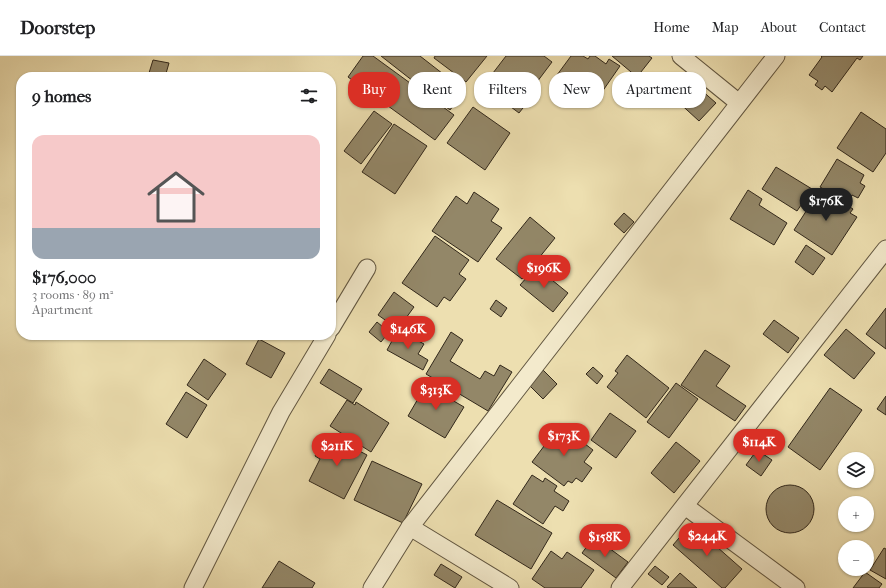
<!DOCTYPE html>
<html lang="en">
<head>
<meta charset="utf-8">
<style>
	:root { --surface:#fff; --page:#f2f2f2; --text:#202124; --muted:#757577; --line:#e0e0e0; --accent:#d93025 }
	body { margin:0; font-family:"IM FELL French Canon",serif; background:var(--page); color:var(--text); height:100vh; display:flex; flex-direction:column; font-size:15px; white-space:nowrap }
	* { box-sizing:border-box; margin:0 }
	p { font-size:13px; color:var(--muted) }
	.icon { flex:none; width:22px; height:22px; fill:none; stroke:currentColor; stroke-width:2; stroke-linecap:round; stroke-linejoin:round }
	.map { position:relative; flex:1; overflow:hidden }
	.drawer { position:absolute; left:16px; top:16px; width:320px; height:268px; display:flex; flex-direction:column; background:var(--surface); border-radius:16px; box-shadow:0 1px 3px #0004 }
	.drawer>* { flex:none }
	.guide { position:absolute; left:348px; top:16px; width:380px; height:36px; display:flex; gap:8px }
	.buttons { position:absolute; left:838px; top:396px; display:grid; gap:8px }
	.buttons a { display:grid; place-items:center; width:36px; height:36px; border-radius:50%; background:var(--surface); box-shadow:0 1px 3px #0004; font-size:20px }
	.price { position:absolute; translate:-50% -34px; padding:0 9px; border-radius:14px; background:var(--accent); color:#fff; font-size:13px; line-height:26px; filter:drop-shadow(0 1px 2px #0008) }
	.price::after { content:''; position:absolute; left:50%; top:24px; width:12px; height:9px; margin-left:-6px; background:inherit; clip-path:polygon(0 0,100% 0,50% 100%) }
	.price.current { background:#222; color:#fff }
	ul { padding:0; list-style:none }
	li { display:grid; align-content:center; gap:8px; height:212px; padding:0 16px }
	li span { display:grid; place-items:center; height:124px; border-radius:12px; color:#555 }
	li>.icon { margin-inline-start:auto }
	span .icon { width:72px; height:72px; fill:#fffc; stroke-width:1 }
	li b { font-size:17px }
	h2 { display:flex; justify-content:space-between; align-items:center; height:48px; padding:0 16px; font-size:17px }
	.tag { padding:0 14px; border-radius:16px; background:var(--surface); box-shadow:0 1px 3px #0004; font-size:14px; line-height:36px }
	.tag.current { background:var(--accent); color:#fff }
	header { display:flex; align-items:center; gap:24px; box-sizing:border-box; height:56px; padding:0 20px; background:var(--surface); border-bottom:1px solid var(--line) }
	header strong { font-size:19px }
	nav { display:flex; gap:22px; margin-inline-start:auto; font-size:14px }
	.map>svg:first-child { display:block }
	.building { fill:#938768; stroke:#32281b }
	.lines { fill:none; stroke-linecap:round; stroke-linejoin:round }
	.street-casing { stroke:#615640; stroke-width:19 }
	.street { stroke:#f3eacc; stroke-width:17 }
</style>
</head>
<body>
<header>
<strong>Doorstep</strong>
<nav><a>Home</a><a>Map</a><a>About</a><a>Contact</a></nav>
</header>
<div class="map">
<svg width="886" height="532" viewBox="0 0 886 532">
	<rect width="100%" height="100%" fill="#eddfb0"/>
	<filter id="stains"><feTurbulence type="fractalNoise" baseFrequency=".005" numOctaves="4"/><feColorMatrix values="0 0 0 0 .2 0 0 0 0 .09 0 0 0 0 .02 0 0 0 .5 -.17"/></filter>
	<radialGradient id="worn" r=".72"><stop offset=".6" stop-color="#630" stop-opacity="0"/><stop offset="1" stop-color="#630" stop-opacity=".3"/></radialGradient>
	<g class="building">
		<path d="M363 0H373L454 59 435 84 348 21Z"/>
		<path d="M381 0H420L465 35 450 54Z"/>
		<path d="M435 0H487L466 26 434 2Z"/>
		<path d="M506 0H544L552 6 534 30 538 33 519 57 483 30Z"/>
		<path d="M571 0H583L588 3 590 0H595L606 8 609 3 620 10 595 46 557 19Z"/>
		<path d="M612 0H649L652 2 637 21Z"/>
		<path d="M821 0H863L860 4 857 2 832 36 825 30 822 34 815 29 818 25 809 19 822 1Z"/>
		<path d="M153 4 169 7 165 21 149 17Z"/>
		<path d="M692 26 716 47 699 65 675 43Z"/>
		<path d="M473 51 510 77 485 114 447 87Z"/>
		<path d="M374 55 392 68 361 108 344 95Z"/>
		<path d="M861 56 886 73V97L873 116 837 92Z"/>
		<path d="M394 68 427 90 395 138 362 116Z"/>
		<path d="M837 103 864 119 860 127 865 130 858 142 852 139 848 147 820 131Z"/>
		<path d="M776 111 812 133 797 155 762 133Z"/>
		<path d="M821 132 853 153 850 157 857 161 832 199 794 174Z"/>
		<path d="M748 134 762 143 759 149 787 167 774 189 730 163Z"/>
		<path d="M474 136 499 153 491 165 502 172 478 206 432 175 456 140 467 148Z"/>
		<path d="M624 157 634 166 624 177 614 168Z"/>
		<path d="M530 161 555 182 522 223 496 203Z"/>
		<path d="M435 180 469 204 459 218 466 223 450 245 444 241 437 251 402 227Z"/>
		<path d="M806 189 825 202 813 219 795 206Z"/>
		<path d="M536 211 568 237 553 256 520 229Z"/>
		<path d="M394 236 414 251 398 273 378 259Z"/>
		<path d="M496 244 507 252 501 261 490 253Z"/>
		<path d="M886 252V293L866 278Z"/>
		<path d="M774 264 799 282 788 297 763 278Z"/>
		<path d="M377 266 389 276 381 286 369 276Z"/>
		<path d="M846 273 875 297 854 323 824 299Z"/>
		<path d="M398 274 424 288 418 298 428 304 423 314 387 294Z"/>
		<path d="M451 276 463 284 450 305 480 323 485 315 494 320 500 309 512 316 488 355 426 318Z"/>
		<path d="M259 283 285 297 271 322 246 308Z"/>
		<path d="M705 294 730 310 716 330 746 350 735 365 681 329Z"/>
		<path d="M627 299 669 332 646 362 607 331 618 317 615 315Z"/>
		<path d="M204 303 226 318 208 344 187 329Z"/>
		<path d="M593 311 603 320 597 328 586 318Z"/>
		<path d="M329 313 362 333 353 347 320 327Z"/>
		<path d="M543 314 557 328 543 343 529 329Z"/>
		<path d="M676 327 698 343 669 382 647 366Z"/>
		<path d="M426 329 464 351 445 382 408 360Z"/>
		<path d="M830 332 862 354 820 414 788 391Z"/>
		<path d="M186 336 207 349 187 382 166 368Z"/>
		<path d="M886 340V359L877 353Z"/>
		<path d="M347 344 355 349 356 346 389 367 371 396 330 370Z"/>
		<path d="M610 357 636 375 616 402 591 384Z"/>
		<path d="M560 369 593 394 584 406 592 412 582 426 576 422 572 427 568 425 564 430 532 406Z"/>
		<path d="M333 381 367 399 344 443 309 425 320 403 315 400 321 389 327 392Z"/>
		<path d="M676 386 700 405 674 437 651 417Z"/>
		<path d="M757 394 772 404 761 420 746 409Z"/>
		<path d="M372 405 422 428 403 467 354 444Z"/>
		<path d="M532 419 543 426 545 422 557 430 554 435 569 445 563 455 555 450 543 468 513 448Z"/>
		<circle cx="790" cy="453" r="24"/>
		<path d="M497 444 552 477 531 513 475 479Z"/>
		<path d="M691 468 742 513 725 532H722L673 489Z"/>
		<path d="M594 481 628 506 616 522 582 497Z"/>
		<path d="M884 492 886 493V523L870 514Z"/>
		<path d="M551 495 562 503 567 496 594 514 581 532H545L532 523Z"/>
		<path d="M279 505 315 527 312 532H262Z"/>
		<path d="M441 508 462 521 455 532 434 519Z"/>
		<path d="M655 510 669 521 662 529 648 518Z"/>
		<path d="M865 516 882 528 879 532H853Z"/>
		<path d="M680 517 697 532H669L667 531Z"/>
	</g>
	<g class="lines">
		<defs>
			<g id="street">
				<path d="M681 0 739 47"/>
				<path d="M331 272 367 212"/>
				<path d="M685 450 796 532"/>
				<path d="M410 471 510 532"/>
				<path d="M193 532 281 356 327 279"/>
				<path d="M372 532 410 471 776 0"/>
				<path d="M620 532 886 193"/>
			</g>
		</defs>
		<use href="#street" class="street-casing"/>
		<use href="#street" class="street"/>
	</g>
	<rect width="100%" height="100%" filter="url(#stains)"/>
	<rect width="100%" height="100%" fill="url(#worn)"/>
</svg>
<div class="buttons">
<a><svg class="icon" aria-label="layers" viewBox="0 0 24 24"><path d="M12 4l9 5-9 5-9-5zM3 14l9 5 9-5"/></svg></a>
<a>+</a>
<a>−</a>
</div>
<b class="price current" style="left:826px;top:166px">$176K</b>
<b class="price" style="left:544px;top:233px">$196K</b>
<b class="price" style="left:408px;top:294px">$146K</b>
<b class="price" style="left:436px;top:355px">$313K</b>
<b class="price" style="left:564px;top:401px">$173K</b>
<b class="price" style="left:759px;top:407px">$114K</b>
<b class="price" style="left:337px;top:411px">$211K</b>
<b class="price" style="left:707px;top:501px">$244K</b>
<b class="price" style="left:605px;top:502px">$158K</b>
<div class="guide">
<a class="tag current">Buy</a>
<a class="tag">Rent</a>
<a class="tag">Filters</a>
<a class="tag">New</a>
<a class="tag">Apartment</a>
</div>
<section class="drawer">
<h2>9 homes<svg class="icon" aria-label="filters" viewBox="0 0 24 24"><path d="M4 7h16M4 17h16"/><circle cx="9" cy="7" r="2"/><circle cx="15" cy="17" r="2"/></svg></h2>
<ul>
<li><span style="background:linear-gradient(#f6c9c9 75%,#9aa5b1 0)"><svg class="icon" aria-label="home" viewBox="0 0 24 24"><path d="M3 11l9-7 9 7M6 9v11h12V9"/></svg></span><div><b>$176,000</b><p>3 rooms · 89 m²</p><p>Apartment</p></div></li>
</ul>
</section>
</div>
</body>
</html>
